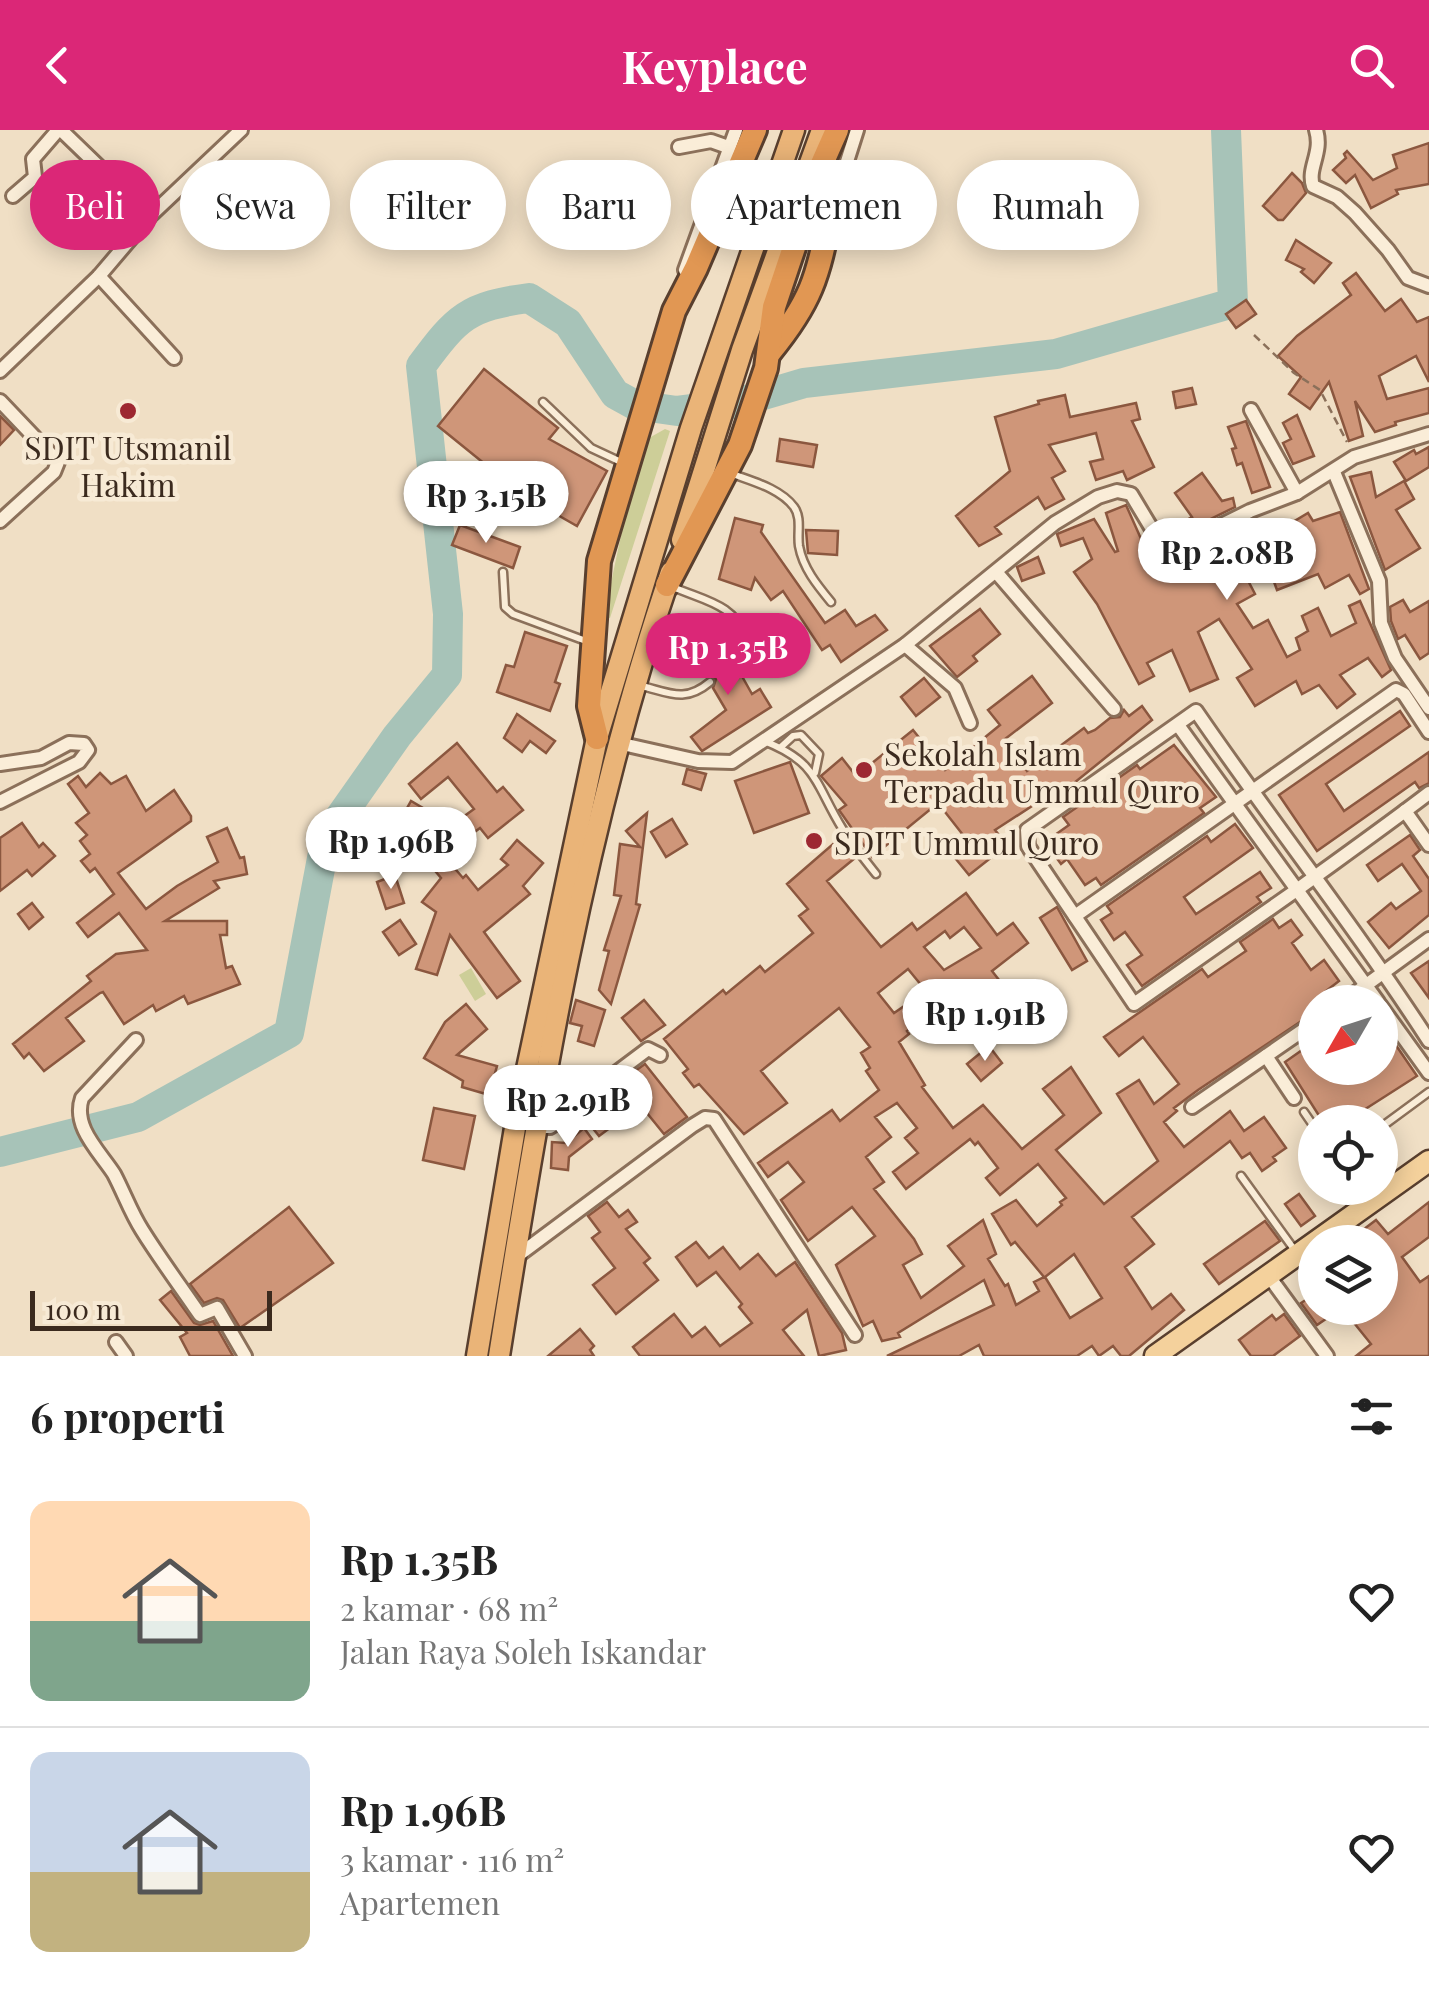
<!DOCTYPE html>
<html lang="id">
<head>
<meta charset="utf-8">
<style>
	:root { --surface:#fff; --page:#f6f6f6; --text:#222; --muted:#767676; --line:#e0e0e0; --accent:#db2777 }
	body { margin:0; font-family:"Playfair Display",serif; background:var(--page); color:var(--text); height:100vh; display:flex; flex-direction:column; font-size:38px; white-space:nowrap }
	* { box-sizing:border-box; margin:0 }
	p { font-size:32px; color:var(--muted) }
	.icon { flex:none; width:55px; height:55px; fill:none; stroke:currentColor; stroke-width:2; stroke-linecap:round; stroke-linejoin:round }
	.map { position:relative; height:1226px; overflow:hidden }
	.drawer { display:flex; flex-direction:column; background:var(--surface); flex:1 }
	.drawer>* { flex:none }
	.top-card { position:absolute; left:30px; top:30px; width:1370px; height:90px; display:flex; gap:20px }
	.needle { width:65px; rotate:231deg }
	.fabs { position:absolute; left:1298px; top:855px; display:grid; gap:20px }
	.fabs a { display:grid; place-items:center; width:100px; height:100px; border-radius:50%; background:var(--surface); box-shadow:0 5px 25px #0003; font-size:50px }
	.scale { position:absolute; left:30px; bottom:25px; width:242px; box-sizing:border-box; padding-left:10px; border:5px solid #3b2a1e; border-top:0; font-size:28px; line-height:35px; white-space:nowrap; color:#3b2a1e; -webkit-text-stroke:8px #f7ead5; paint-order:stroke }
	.price { position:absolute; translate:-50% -85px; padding:0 22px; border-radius:35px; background:#fff; color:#222; font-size:32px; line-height:65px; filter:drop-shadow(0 2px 5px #0008) }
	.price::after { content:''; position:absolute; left:50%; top:60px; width:30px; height:22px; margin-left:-15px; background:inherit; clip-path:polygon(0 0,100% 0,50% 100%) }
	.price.selected { background:var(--accent); color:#fff }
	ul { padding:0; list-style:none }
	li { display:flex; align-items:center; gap:30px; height:250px; padding:0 30px }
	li+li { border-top:2px solid var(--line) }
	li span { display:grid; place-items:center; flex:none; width:280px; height:200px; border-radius:20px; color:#555 }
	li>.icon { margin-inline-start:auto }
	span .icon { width:120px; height:120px; fill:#fffc; stroke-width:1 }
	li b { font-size:42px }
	h2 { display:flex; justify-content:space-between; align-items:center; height:120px; padding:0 30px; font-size:42px }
	.pill { padding:0 35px; border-radius:45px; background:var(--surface); box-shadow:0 5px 25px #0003; font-size:35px; line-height:90px }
	.pill.selected { background:var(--accent); color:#fff }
	header { display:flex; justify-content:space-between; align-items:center; height:130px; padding:0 30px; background:var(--accent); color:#fff; font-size:45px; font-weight:700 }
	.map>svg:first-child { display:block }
	.green { fill:#cdce98 }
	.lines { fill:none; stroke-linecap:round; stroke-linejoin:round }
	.river { stroke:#a7c3b8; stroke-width:30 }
	.building { fill:#cf9679; stroke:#8b573f; stroke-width:2.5; fill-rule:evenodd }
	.service-casing { stroke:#8b705a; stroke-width:11 }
	.minor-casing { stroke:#8b705a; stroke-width:18 }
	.primary-casing { stroke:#593f2e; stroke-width:25 }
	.trunk-casing { stroke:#593f2e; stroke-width:25 }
	.motorway-casing { stroke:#593f2e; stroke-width:28 }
	.path { stroke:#8b705a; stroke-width:2.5; stroke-dasharray:8 5; stroke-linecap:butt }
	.service { stroke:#faedd8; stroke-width:6 }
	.minor { stroke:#faedd8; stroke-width:12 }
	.primary { stroke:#f4d19c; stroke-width:20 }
	.trunk { stroke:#eab478; stroke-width:20 }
	.motorway { stroke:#e19753; stroke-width:22 }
	.poi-dot { fill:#9d2832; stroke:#f7ead5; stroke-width:4 }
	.labels { text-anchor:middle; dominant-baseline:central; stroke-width:9; stroke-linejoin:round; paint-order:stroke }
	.poi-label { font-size:32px; fill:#3b2a1e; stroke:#f7ead5; text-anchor:start }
</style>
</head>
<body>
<header><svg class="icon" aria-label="back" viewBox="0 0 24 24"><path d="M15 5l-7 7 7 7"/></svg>Keyplace<svg class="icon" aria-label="search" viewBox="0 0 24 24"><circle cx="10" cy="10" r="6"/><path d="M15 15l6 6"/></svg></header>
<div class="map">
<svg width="1429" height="1226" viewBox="0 0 1429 1226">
	<rect width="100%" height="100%" fill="#f0dfc5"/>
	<g class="green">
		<path d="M665 299 670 301 610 488 604 486 642 306 649 308Z"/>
		<path d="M471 838 486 864 475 871 459 845Z"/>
	</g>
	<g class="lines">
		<path class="river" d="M0 1022 138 987 289 903 326 707 397 606 447 545 448 484 421 236C457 187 468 176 529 168L568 193 615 264 635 275 677 281 733 274 804 253 1056 224 1233 173 1226 0"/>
	</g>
	<g class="building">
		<path d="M1429 13V54L1396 60 1398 64 1371 78 1355 45 1346 53 1333 40 1346 28 1344 24 1347 21 1373 50 1397 38 1393 25Z"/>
		<path d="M1094 34 1126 49 1099 104 1068 89Z"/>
		<path d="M1292 43 1302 53 1306 63 1283 90H1278L1263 76Z"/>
		<path d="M1296 110 1331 133 1314 153 1301 142 1304 139 1286 130Z"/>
		<path d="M1356 143 1385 181 1401 169 1417 192 1429 187V252L1416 226 1379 246 1387 269 1429 258V283L1395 292 1396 295 1375 302 1355 271 1363 306 1349 311 1329 252 1310 279 1289 264 1301 247 1278 226 1297 206 1351 165 1343 153Z"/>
		<path d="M1246 170 1256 184 1236 198 1226 184Z"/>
		<path d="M484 239 558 298 549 309 607 341 577 396 556 384 564 370 520 345 512 356 438 296Z"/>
		<path d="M1192 258 1196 274 1176 278 1173 262Z"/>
		<path d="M1065 265 1070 287 1136 273 1140 289 1132 291 1154 337 1127 350 1123 341 1096 350 1090 332 1103 329 1096 303 1049 315 1065 341 1052 348 1064 369 1045 379 1038 367 995 397 1001 404 979 416 956 386 1010 341 995 287 1039 274 1038 271Z"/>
		<path d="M1297 285 1314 326 1293 334 1283 313 1291 309 1283 293Z"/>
		<path d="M0 286 14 300 0 315Z"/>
		<path d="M1246 291 1270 357 1252 363 1242 333 1237 335 1232 319 1236 318 1228 297Z"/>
		<path d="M780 309 817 315 813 337 777 331Z"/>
		<path d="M1429 317V337L1406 351 1394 332 1414 320 1416 324Z"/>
		<path d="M1371 342 1376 367 1404 351 1414 369 1396 380 1420 418 1385 440 1350 347Z"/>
		<path d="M1202 343 1222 371 1233 368 1235 377 1174 407 1170 399 1192 387 1175 363Z"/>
		<path d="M1126 375 1146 420 1154 416 1173 429 1241 397 1242 399 1250 396 1256 408 1276 402 1308 383 1313 391 1340 382 1369 459 1360 464 1349 445 1325 458 1318 444 1277 460 1266 430 1242 439 1255 464 1237 474 1253 498 1268 490 1287 527 1300 520 1296 508 1308 501 1302 486 1318 478 1331 506 1356 493 1349 476 1360 471 1391 540 1382 547 1368 528 1340 545 1355 564 1337 578 1319 555 1302 564 1296 551 1255 576 1237 548 1252 539 1219 489 1198 502 1218 549 1190 561 1172 520 1147 533 1154 546 1139 554 1097 474 1074 442 1092 429 1083 408 1061 416 1057 404 1094 389 1115 422 1118 421 1106 383Z"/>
		<path d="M735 388 763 395 761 402 825 493 845 480 856 496 875 485 887 500 841 532 830 515 822 520 783 461 771 470 755 448 751 460 719 449Z"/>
		<path d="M460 395 520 417 513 438 452 415Z"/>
		<path d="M806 400 838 401 837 425 808 423Z"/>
		<path d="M1038 427 1044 443 1022 451 1017 437Z"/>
		<path d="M1403 470 1410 482 1429 471V523L1420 529 1405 505 1398 509 1391 491 1390 477Z"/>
		<path d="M980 479 1000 504 973 526 977 531 957 547 930 516Z"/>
		<path d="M525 502 567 516 555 552 560 554 550 581 497 562 506 535 514 537Z"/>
		<path d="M723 513 732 528 731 539 739 541 752 564 760 559 771 577 702 621 691 607 726 580 713 558 716 549 707 546 697 528Z"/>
		<path d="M1032 546 1052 573 1005 609 1027 641 1084 598 1088 603 1095 600 1110 588 1120 587 1124 580 1129 586 1142 576 1152 590 1053 670 1049 665 995 700 1007 715 969 745 951 723 967 710 938 673 872 727 839 680 846 675 821 646 842 628 856 646 913 600 945 640 1000 595 988 580Z"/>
		<path d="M924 548 940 567 916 586 901 567Z"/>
		<path d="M1400 581 1410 596 1326 654 1344 681 1429 622V653L1419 658 1415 652 1317 721 1279 665Z"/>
		<path d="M517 584 555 611 546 623 530 611 522 622 504 608Z"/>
		<path d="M457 613 497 662 503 657 523 680 488 708 480 698 452 719 401 689 411 671 452 695 474 679 448 647 421 669 409 654Z"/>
		<path d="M1174 615 1216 667 1200 678 1204 683 1101 755 1096 748 1085 755 1067 729 1061 734 1045 712 1069 695 1063 687 1137 635 1140 639Z"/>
		<path d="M790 632 809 683 754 703 735 651Z"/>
		<path d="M687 639 706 644 701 660 683 654Z"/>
		<path d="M100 643 111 654 126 646 146 681 174 660 191 686V691L118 743 146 779 177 756 218 732 207 707 227 698 240 728 244 727 247 744 214 751 219 758 165 791H227V805H220L226 838 232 836 240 854 188 874 184 866 156 881 153 875 124 894 103 862 100 863 66 888 84 911 44 941 29 923 24 928 13 914 91 851 87 846 116 824 147 820 119 783 88 807 77 793 114 764 95 738 90 742 81 731 90 724 80 711 87 705 76 693 89 683 68 654 78 646 86 657Z"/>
		<path d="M647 683 636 774 640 775 611 874 599 860 609 821 604 820 621 766 614 765 620 714 640 717 626 701Z"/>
		<path d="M672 689 687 714 666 727 651 702Z"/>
		<path d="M22 693 39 717 43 713 55 726 32 746 27 740 0 761V708Z"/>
		<path d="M1235 694 1253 718 1184 767 1196 784 1260 742 1271 758 1257 767 1261 772 1142 856 1127 835 1142 825 1125 802 1114 810 1101 790 1112 783 1107 776 1207 706 1211 712Z"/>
		<path d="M1410 705 1420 720 1413 726 1429 749V785L1389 818 1368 792 1391 773 1396 779 1421 761 1402 734 1378 751 1367 735Z"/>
		<path d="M840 708 855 728 827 751 881 817 912 793 917 800 966 763 997 805 1013 793 1028 813 992 841 1010 864 991 879 976 888 969 878 950 893 940 879 907 901 909 904 899 912 925 955 922 957 953 998 983 975 1022 1019 1064 985 1043 959 1071 937 1101 983 1056 1020 1104 1074 1158 1031 1117 964 1139 950 1154 974 1179 954 1143 907 1119 926 1104 907 1202 839 1208 847 1221 838 1246 821 1240 812 1273 789 1279 798 1291 790 1302 805 1292 813 1311 840 1324 830 1339 851 1326 861 1333 872H1315V882L1198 960 1174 978 1177 981 1164 992 1184 1017 1230 981 1244 1001 1264 987 1286 1018 1273 1027 1276 1031 1262 1041 1250 1023 1242 1028 1230 1011 1132 1087 1154 1114 1125 1137 1152 1179 1171 1164 1184 1180 1129 1226H1121L1113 1216 1099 1226 1092 1216 1077 1226H984L979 1215 959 1226H887L994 1175 984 1150 898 1203 900 1207 882 1211 873 1191 863 1196 836 1135 875 1106 852 1077 808 1111 781 1070 804 1052 788 1032 768 1047 758 1033 832 980 840 991 879 960 866 941 870 938 861 923 870 917 839 878 761 941 787 973 744 1004 699 954 694 957 683 943 688 939 664 909 723 860 726 864 760 836 765 842 813 803 799 786 808 779 787 754ZM964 797 981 818 944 840 924 817 945 801 950 808ZM908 839 926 861 894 883 878 863ZM897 973 917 998 905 1008 918 1023 893 1042 906 1059 970 1009 975 1015 978 1012 998 1038 986 1048 1000 1065 1038 1034 1066 1068 1060 1072 1062 1075 1037 1096 1016 1070 992 1084 1011 1115 1015 1112 1044 1147 1034 1152 1039 1161 1016 1175 1008 1154 1005 1156 988 1129 996 1124 983 1090 948 1116 964 1136 921 1168 903 1135 922 1124 914 1109 874 1059 884 1052 866 1027 891 1007 875 987ZM1074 1124 1102 1168 1070 1188 1045 1147Z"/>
		<path d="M517 710 543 733 523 756 530 764 484 802 520 851 497 868 450 805 437 845 416 839 436 782 422 772 441 748 427 731 439 720 463 748 466 745 478 760 508 735 501 729Z"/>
		<path d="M403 711 419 729 408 739 392 720Z"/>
		<path d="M395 745 404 773 386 779 377 752Z"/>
		<path d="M32 773 43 787 29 799 18 784Z"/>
		<path d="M1057 777 1087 831 1072 840 1040 788Z"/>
		<path d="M400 790 416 814 399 825 383 802Z"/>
		<path d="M1429 831V868L1411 843Z"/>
		<path d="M576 870 605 880 594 916 578 911 582 896 570 893Z"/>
		<path d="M644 870 665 895 641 911 622 888Z"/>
		<path d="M466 874 487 899 457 925 497 936 489 965 462 957 463 951 424 928 445 892Z"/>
		<path d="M1391 908 1417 946 1345 992H1323L1285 932 1315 911V938H1380V916Z"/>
		<path d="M989 916 1002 933 981 951 967 934Z"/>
		<path d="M645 934 687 987 664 1004 621 951Z"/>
		<path d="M434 978 475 986 464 1039 423 1030Z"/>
		<path d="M610 980 619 991 599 1006 591 996Z"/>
		<path d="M584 998 592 1009 569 1027 568 1040 551 1038 552 1012 566 1013Z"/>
		<path d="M1299 1064 1315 1086 1301 1096 1285 1074Z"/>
		<path d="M607 1072 619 1087 628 1080 637 1092 626 1099 650 1128 644 1133 658 1150 616 1184 593 1155 615 1138 592 1108 600 1102 588 1086Z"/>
		<path d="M1429 1072V1107L1402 1127 1420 1152 1429 1146V1226H1356L1371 1214 1342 1178 1317 1195 1301 1173 1315 1164V1178H1380V1112H1347L1376 1090 1388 1104Z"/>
		<path d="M289 1077 333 1133 240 1198 223 1170 217 1168 204 1173 190 1154Z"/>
		<path d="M1265 1091 1280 1111 1219 1154 1204 1134Z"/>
		<path d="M696 1112 709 1128 723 1117 740 1139 758 1124 776 1146 795 1132 842 1203 846 1220 819 1226 807 1180 783 1200 804 1226H640L633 1217 674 1184 692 1207 705 1197 720 1216 752 1193 739 1177 742 1174 716 1142 697 1156 676 1127Z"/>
		<path d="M171 1161 194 1193 200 1195 213 1191 233 1226H190L180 1207 187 1203 160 1170Z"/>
		<path d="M1284 1184 1300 1206 1273 1226H1251L1239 1210 1272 1185 1276 1190Z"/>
		<path d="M580 1199 594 1216 590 1220 594 1226H548Z"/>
	</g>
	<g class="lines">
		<defs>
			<g id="service">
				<path d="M836 83 910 57"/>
				<path d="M543 272 591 318 621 332"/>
				<path d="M730 343C751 351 780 358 794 377 802 388 797 403 799 416 803 438 817 455 831 472"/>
				<path d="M503 442 505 477 513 484 586 511"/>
				<path d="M673 457C708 472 732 473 749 510L736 535"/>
				<path d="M642 556C670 563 685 573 710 552"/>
				<path d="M764 611C818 632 815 654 842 698 852 714 864 729 876 744"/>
				<path d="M781 617 793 606 801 605 819 624 815 643"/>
				<path d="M1304 982 1315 998"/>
				<path d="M1380 998 1429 962"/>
				<path d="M1241 1046 1296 1122"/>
			</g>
			<g id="minor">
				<path d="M61 0 150 86"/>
				<path d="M1316 0C1323 23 1307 38 1313 56L1337 67 1355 83 1388 120 1408 148 1429 156"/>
				<path d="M679 17 711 11 728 17"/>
				<path d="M13 66 35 47 33 29 58 0"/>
				<path d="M830 85 857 0"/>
				<path d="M685 140 736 0"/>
				<path d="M99 146 174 228"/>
				<path d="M0 241 99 146 150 86 241 0"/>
				<path d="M0 271 58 332 54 342 0 391"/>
				<path d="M1251 280 1297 363"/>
				<path d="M1334 342 1379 451 1381 493 1395 528 1429 578"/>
				<path d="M997 443 1114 579"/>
				<path d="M905 515 955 558 970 593"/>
				<path d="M1178 595 1378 872"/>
				<path d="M618 613 698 631 732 632 905 515 1055 393 1098 367 1117 361 1131 364 1155 404 1173 419 1250 381 1297 363 1354 327 1429 304"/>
				<path d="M0 634 41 628 69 613 84 614 88 620 79 632 0 672"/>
				<path d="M1429 663C1386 696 1342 727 1298 759L1134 874 1033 724 1028 716 1027 700 1196 581C1272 692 1356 798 1429 911"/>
				<path d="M1405 681 1429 715"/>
				<path d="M1075 786 1396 560 1404 564 1429 602"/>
				<path d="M1343 872 1429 809"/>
				<path d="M1380 875 1429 943"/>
				<path d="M136 910 82 968C72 997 100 1022 114 1044 124 1063 131 1083 142 1100 160 1129 181 1157 200 1185L217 1178 245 1226"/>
				<path d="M1266 926 1294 968"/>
				<path d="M1192 977 1315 892"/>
				<path d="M537 997H550L559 991 588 964 648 919 660 925"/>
				<path d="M516 1127 692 996 705 988 714 989 855 1205"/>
				<path d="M1268 1145 1327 1226"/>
				<path d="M116 1212 126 1226"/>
			</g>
			<path id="primary" d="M1155 1226 1429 1031"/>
			<g id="trunk">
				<path d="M682 410 742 220 822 0"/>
				<path d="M477 1226 517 986 597 608 691 298 794 0"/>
				<path d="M499 1226C540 965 585 693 671 442"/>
			</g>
			<g id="motorway">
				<path d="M770 222C811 172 818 147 830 85"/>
				<path d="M667 455 740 315 766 238 774 177 822 34 837 0"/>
				<path d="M597 608 589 576 599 431 674 181 696 138 755 0"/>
			</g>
		</defs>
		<use href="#service" class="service-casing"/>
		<use href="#minor" class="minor-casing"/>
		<use href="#primary" class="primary-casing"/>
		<use href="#trunk" class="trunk-casing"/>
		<use href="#motorway" class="motorway-casing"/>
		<path class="path" d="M1254 205 1294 243 1320 260 1347 312"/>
		<use href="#service" class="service"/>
		<use href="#minor" class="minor"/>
		<use href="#primary" class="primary"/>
		<use href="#trunk" class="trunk"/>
		<use href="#motorway" class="motorway"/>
	</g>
	<g class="poi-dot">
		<circle cx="128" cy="281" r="10"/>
		<circle cx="864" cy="640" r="10"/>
		<circle cx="814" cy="711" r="10"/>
	</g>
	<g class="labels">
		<g class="poi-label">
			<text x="128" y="316" text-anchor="middle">SDIT Utsmanil<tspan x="128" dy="37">Hakim</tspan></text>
			<text x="884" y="622">Sekolah Islam<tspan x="884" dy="37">Terpadu Ummul Quro</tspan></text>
			<text x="834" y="711">SDIT Ummul Quro</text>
		</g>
	</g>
</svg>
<div class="fabs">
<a><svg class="needle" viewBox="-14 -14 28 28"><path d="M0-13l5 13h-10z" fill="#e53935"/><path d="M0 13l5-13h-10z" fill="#767676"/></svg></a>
<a><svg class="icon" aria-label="locate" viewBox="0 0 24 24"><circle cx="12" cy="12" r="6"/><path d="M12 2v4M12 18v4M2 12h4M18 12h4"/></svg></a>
<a><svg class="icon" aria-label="layers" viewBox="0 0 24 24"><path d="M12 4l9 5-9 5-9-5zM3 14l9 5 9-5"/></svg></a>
</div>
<div class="scale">100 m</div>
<b class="price" style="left:486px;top:416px">Rp 3.15B</b>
<b class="price" style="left:1227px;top:473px">Rp 2.08B</b>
<b class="price selected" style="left:728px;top:568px">Rp 1.35B</b>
<b class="price" style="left:391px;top:762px">Rp 1.96B</b>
<b class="price" style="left:985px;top:934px">Rp 1.91B</b>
<b class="price" style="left:568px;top:1020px">Rp 2.91B</b>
<div class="top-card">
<a class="pill selected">Beli</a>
<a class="pill">Sewa</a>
<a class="pill">Filter</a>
<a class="pill">Baru</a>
<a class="pill">Apartemen</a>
<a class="pill">Rumah</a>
</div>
</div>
<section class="drawer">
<h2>6 properti<svg class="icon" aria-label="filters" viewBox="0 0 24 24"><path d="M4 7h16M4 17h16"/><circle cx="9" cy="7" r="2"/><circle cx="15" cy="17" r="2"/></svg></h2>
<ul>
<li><span style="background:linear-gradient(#ffd9b3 60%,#7fa58c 0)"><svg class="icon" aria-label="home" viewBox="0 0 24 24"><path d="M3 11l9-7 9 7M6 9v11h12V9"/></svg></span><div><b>Rp 1.35B</b><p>2 kamar · 68 m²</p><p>Jalan Raya Soleh Iskandar</p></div><svg class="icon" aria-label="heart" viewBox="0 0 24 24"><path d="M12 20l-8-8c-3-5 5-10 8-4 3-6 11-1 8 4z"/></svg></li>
<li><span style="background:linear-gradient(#c9d6e8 60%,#c2b280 0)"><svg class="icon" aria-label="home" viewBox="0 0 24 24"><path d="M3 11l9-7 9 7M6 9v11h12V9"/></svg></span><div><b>Rp 1.96B</b><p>3 kamar · 116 m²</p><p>Apartemen</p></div><svg class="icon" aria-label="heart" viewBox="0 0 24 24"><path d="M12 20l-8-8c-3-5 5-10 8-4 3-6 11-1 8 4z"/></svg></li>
</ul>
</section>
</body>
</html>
